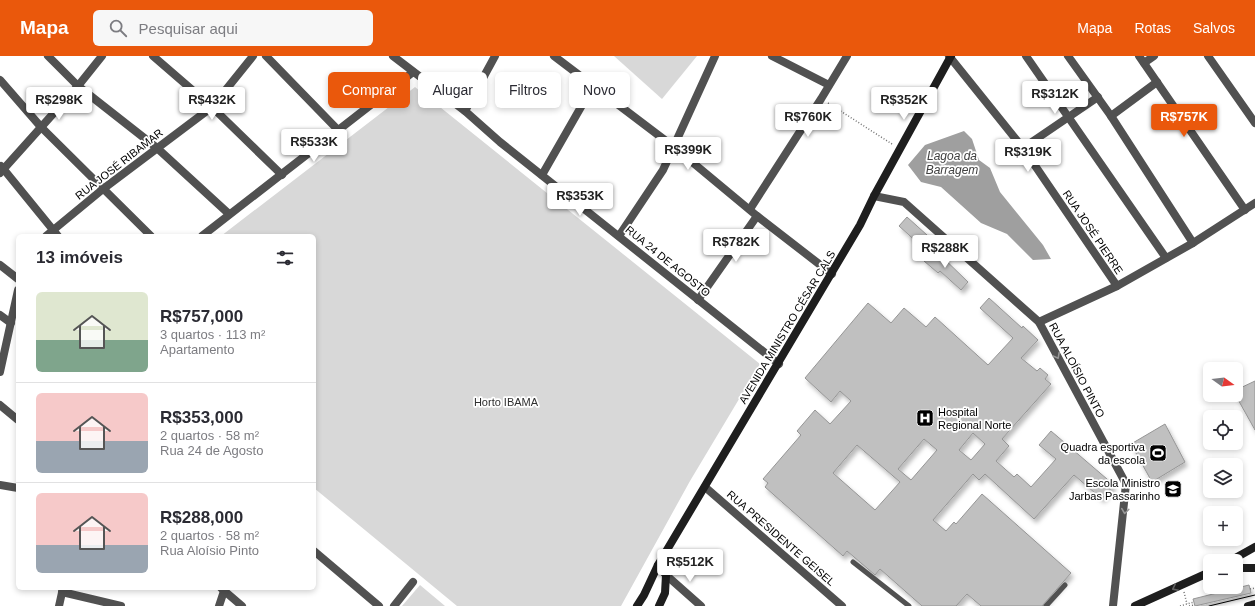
<!DOCTYPE html>
<html lang="pt">
<head>
<meta charset="utf-8">
<style>
	:root { --surface:#fff; --page:#f7f7f7; --text:#2b2b33; --muted:#7c7c81; --line:#e1e1e2; --accent:#ea580c }
	body { margin:0; font-family:Helvetica,sans-serif; background:var(--page); color:var(--text); height:100vh; display:flex; flex-direction:column; font-size:15px; white-space:nowrap }
	* { box-sizing:border-box; margin:0 }
	p { font-size:13px; color:var(--muted) }
	.icon { flex:none; width:22px; height:22px; fill:none; stroke:currentColor; stroke-width:2; stroke-linecap:round; stroke-linejoin:round }
	.map { position:relative; flex:1; overflow:hidden }
	.drawer { position:absolute; left:16px; top:178px; width:300px; height:356px; display:flex; flex-direction:column; background:var(--surface); border-radius:6px; box-shadow:0 2px 6px #0003 }
	.drawer>* { flex:none }
	.top-card { position:absolute; left:328px; top:16px; width:380px; height:36px; display:flex; gap:8px }
	.needle { width:26px; rotate:105deg }
	.tools { position:absolute; left:1203px; top:306px; display:grid; gap:8px }
	.tools a { display:grid; place-items:center; width:40px; height:40px; border-radius:6px; background:var(--surface); box-shadow:0 2px 6px #0003; font-size:20px }
	.price { position:absolute; translate:-50% -34px; padding:0 9px; border-radius:4px; background:#fff; color:#222; font-size:13px; line-height:26px; filter:drop-shadow(0 1px 2px #0008) }
	.price::after { content:''; position:absolute; left:50%; top:24px; width:12px; height:9px; margin-left:-6px; background:inherit; clip-path:polygon(0 0,100% 0,50% 100%) }
	.price.active { background:var(--accent); color:#fff }
	ul { padding:0; list-style:none }
	li { display:flex; align-items:center; gap:12px; height:100px; padding:0 20px }
	li+li { border-top:1px solid var(--line) }
	li span { display:grid; place-items:center; flex:none; width:112px; height:80px; border-radius:6px; color:#555 }
	li>.icon { margin-inline-start:auto }
	span .icon { width:48px; height:48px; fill:#fffc; stroke-width:1 }
	li b { font-size:17px }
	h2 { display:flex; justify-content:space-between; align-items:center; height:48px; padding:0 20px; font-size:17px }
	.chip { padding:0 14px; border-radius:6px; background:var(--surface); box-shadow:0 2px 6px #0003; font-size:14px; line-height:36px }
	.chip.active { background:var(--accent); color:#fff }
	header { display:flex; align-items:center; gap:24px; box-sizing:border-box; height:56px; padding:0 20px; background:var(--accent); color:#fff }
	header strong { font-size:19px }
	nav { display:flex; gap:22px; margin-inline-start:auto; font-size:14px }
	.search { width:280px; height:36px; background:var(--page); display:flex; align-items:center; gap:10px; box-sizing:border-box; padding:0 14px; border-radius:6px; color:var(--muted); font-size:15px }
	.map>svg:first-child { display:block }
	.green { fill:#d8d8d8 }
	.water { fill:#9f9f9f }
	.building { fill:#c0c0c0; stroke:#959595; fill-rule:evenodd; filter:url(#shadow) }
	.lines { fill:none; stroke-linecap:round; stroke-linejoin:round }
	.path { stroke:#737373; stroke-width:1.5; stroke-dasharray:1 2; stroke-linecap:butt }
	.lane { stroke:#515151; stroke-width:5 }
	.street { stroke:#515151; stroke-width:8 }
	.secondary { stroke:#1e1e1e; stroke-width:8 }
	.tram { stroke:#000; stroke-width:1 }
	.oneway { stroke:#979797 }
	.oneway2 { stroke:#626262 }
	.labels { text-anchor:middle; dominant-baseline:central; stroke-width:3.5; stroke-linejoin:round; paint-order:stroke }
	.street-label { font-size:11px; fill:#000; stroke:#fff }
	.park-label { font-size:11px; fill:#2f2f2f; stroke:#fff }
	.poi-label { font-size:11px; fill:#000; stroke:#fff; text-anchor:end }
	.water-label { font-size:12px; font-style:italic; fill:#404040; stroke:#fff }
</style>
</head>
<body>
<header>
<strong>Mapa</strong>
<div class="search"><svg class="icon" aria-label="search" viewBox="0 0 24 24"><circle cx="10" cy="10" r="6"/><path d="M15 15l6 6"/></svg>Pesquisar aqui</div>
<nav><a>Mapa</a><a>Rotas</a><a>Salvos</a></nav>
</header>
<div class="map">
<svg width="1255" height="550" viewBox="0 0 1255 550">
	<defs>
		<filter id="shadow"><feDropShadow dx="2.5" dy="4" stdDeviation="2" flood-color="#0004"/></filter>
	</defs>
	<rect width="100%" height="100%" fill="#fff"/>
	<g class="green">
		<path d="M614 0H697L662 43Z"/>
		<path d="M415 31 760 308 690 425 621 550H457L314 432V180H221Z"/>
		<path d="M420 529 445 550H402Z"/>
	</g>
	<path class="water" d="M964 75 972 83 979 104 990 112 1000 136 1043 189 1051 203 1033 204 1007 178 981 167 941 131 921 126 908 109 925 89Z"/>
	<g class="building">
		<path d="M907 161 937 188 929 197 899 170Z"/>
		<path d="M934 193 968 226 961 234 940 215 938 217 924 205Z"/>
		<path d="M989 242 1022 272 1023 270 1038 284 1021 302 1037 315 1040 312 1048 319 1045 323 1051 328 1002 383 1009 390 996 405 1014 421 1017 418 1031 431 1056 403 1039 389 1051 375 1114 429 1102 443 1074 419 1034 463 985 418 979 424 973 418 933 464 946 475 954 466 956 468 982 438 1071 517 1042 550H981L967 538 956 550H922L880 513 875 519 847 495 843 500 765 431 768 427 763 423 801 379 797 375 815 354 830 368 851 345 840 335 831 346 805 322 868 247 891 267 904 252 926 271 935 261 988 309 1013 282 980 252ZM973 377 985 388 971 404 959 394ZM924 383 937 394 911 424 898 413ZM857 389 900 426 875 454 833 417Z"/>
		<path d="M1255 325V374L1236 340V334Z"/>
		<path d="M1165 368 1185 406 1152 426 1131 388Z"/>
		<path d="M1249 529 1251 537 1195 550 1193 543Z"/>
	</g>
	<g class="lines">
		<g class="path">
			<path d="M828 47 892 88"/>
			<path d="M1250 533 1255 532"/>
			<path d="M1184 536 1187 548"/>
			<path d="M1180 550 1194 546"/>
			<path d="M1189 550 1195 549"/>
		</g>
		<g class="lane">
			<path d="M853 506 909 550"/>
			<path d="M1046 550 1065 529"/>
		</g>
		<g class="street">
			<path d="M48 0 78 30 157 92 229 158"/>
			<path d="M153 0 212 51 282 119"/>
			<path d="M266 0 339 75"/>
			<path d="M393 0 465 55 500 86 779 308"/>
			<path d="M554 0 674 91 757 160 832 218"/>
			<path d="M772 0 829 29"/>
			<path d="M949 0 1023 92 1117 230"/>
			<path d="M1026 0 1166 202"/>
			<path d="M1068 0 1111 60 1193 187"/>
			<path d="M1139 0 1245 154"/>
			<path d="M1208 0 1255 67"/>
			<path d="M1144 7 1154 0"/>
			<path d="M0 24 41 71 151 180"/>
			<path d="M465 55 495 0"/>
			<path d="M1111 60 1157 26"/>
			<path d="M1023 92 1098 41"/>
			<path d="M1 110 58 180"/>
			<path d="M0 117 78 30 102 0"/>
			<path d="M542 119 593 30"/>
			<path d="M874 140 904 146 1039 266 1126 428 1113 550"/>
			<path d="M750 153 821 43 847 0"/>
			<path d="M46 180 103 133 212 51 253 0"/>
			<path d="M202 180 413 16"/>
			<path d="M619 180 663 114 715 0"/>
			<path d="M0 209 18 223"/>
			<path d="M698 244 757 160"/>
			<path d="M0 259 11 267"/>
			<path d="M1039 266 1117 230 1193 187 1255 147"/>
			<path d="M0 316 18 234"/>
			<path d="M0 349 18 364"/>
			<path d="M0 429 18 432"/>
			<path d="M705 431 842 550"/>
			<path d="M314 495 379 550"/>
			<path d="M666 519 701 550"/>
			<path d="M221 532 242 550"/>
			<path d="M62 536 121 550"/>
			<path d="M59 550 63 532"/>
			<path d="M219 550 225 532"/>
			<path d="M394 550 413 526"/>
		</g>
		<g class="secondary">
			<path d="M1230 505 1255 491"/>
			<path d="M658 509 666 519 665 537 659 550"/>
			<path d="M1236 512H1255"/>
			<path d="M637 550 644 539 658 509 860 169 874 140 951 0"/>
			<path d="M1135 550 1210 516"/>
			<path d="M1248 550 1255 548"/>
		</g>
		<path class="tram" d="M1209 550 1255 539"/>
	</g>
	<defs><path id="oneway-chevron" d="M-2-3.5L2.5 0L-2 3.5" fill="none" stroke-width="1.6" stroke-linecap="round" stroke-linejoin="round"/></defs>
	<g class="oneway">
		<use href="#oneway-chevron" transform="translate(1057 300) rotate(62)"/>
		<use href="#oneway-chevron" transform="translate(1125 455) rotate(97)"/>
	</g>
	<use class="oneway2" href="#oneway-chevron" transform="translate(1175 532) rotate(154)"/>
	<defs>
		<symbol id="hospital-square" viewBox="-11 -11 22 22"><rect x="-9" y="-9" width="18" height="18" rx="4" fill="#000" stroke="#fff"/><path d="M-5-5h3v3.5h4V-5h3V5h-3V1.5h-4V5h-3Z" fill="#fff"/></symbol>
		<symbol id="stadium-square" viewBox="-11 -11 22 22"><rect x="-9" y="-9" width="18" height="18" rx="4" fill="#000" stroke="#fff"/><path d="M0-5a6.5 5 0 1 0 0 10a6.5 5 0 1 0 0-10ZM-3.5-1.8h7v3.6h-7Z" fill="#fff"/></symbol>
		<symbol id="school-square" viewBox="-11 -11 22 22"><rect x="-9" y="-9" width="18" height="18" rx="4" fill="#000" stroke="#fff"/><path d="M0-5L7-2L0 1L-7-2ZM-4 1L0 2.5L4 1V4Q0 6-4 4Z" fill="#fff"/></symbol>
	</defs>
	<g fill-rule="evenodd">
		<use href="#hospital-square" x="915" y="352" width="20" height="20"/>
		<use href="#stadium-square" x="1148" y="387" width="20" height="20"/>
		<use href="#school-square" x="1163" y="423" width="20" height="20"/>
	</g>
	<g class="labels">
		<g class="street-label">
			<text transform="translate(119 108) rotate(-38)">RUA JOSÉ RIBAMAR</text>
			<text transform="translate(1093 176) rotate(56)">RUA JOSÉ PIERRE</text>
			<text transform="translate(668 205) rotate(39)">RUA 24 DE AGOSTO</text>
			<text transform="translate(787 271) rotate(-59)">AVENIDA MINISTRO CÉSAR CALS</text>
			<text transform="translate(1077 314) rotate(62)">RUA ALOÍSIO PINTO</text>
			<text transform="translate(781 482) rotate(41)">RUA PRESIDENTE GEISEL</text>
		</g>
		<g class="park-label">
			<text x="506" y="346">Horto IBAMA</text>
		</g>
		<g class="poi-label">
			<text x="938" y="356" text-anchor="start">Hospital<tspan x="938" dy="13">Regional Norte</tspan></text>
			<text x="1145" y="391">Quadra esportiva<tspan x="1145" dy="13">da escola</tspan></text>
			<text x="1160" y="427">Escola Ministro<tspan x="1160" dy="13">Jarbas Passarinho</tspan></text>
		</g>
		<g class="water-label">
			<text x="952" y="100">Lagoa da<tspan x="952" dy="14">Barragem</tspan></text>
		</g>
	</g>
</svg>
<div class="tools">
<a><svg class="needle" viewBox="-14 -14 28 28"><path d="M0-13l5 13h-10z" fill="#e53935"/><path d="M0 13l5-13h-10z" fill="#7c7c81"/></svg></a>
<a><svg class="icon" aria-label="locate" viewBox="0 0 24 24"><circle cx="12" cy="12" r="6"/><path d="M12 2v4M12 18v4M2 12h4M18 12h4"/></svg></a>
<a><svg class="icon" aria-label="layers" viewBox="0 0 24 24"><path d="M12 4l9 5-9 5-9-5zM3 14l9 5 9-5"/></svg></a>
<a>+</a>
<a>−</a>
</div>
<b class="price" style="left:1055px;top:59px">R$312K</b>
<b class="price" style="left:59px;top:65px">R$298K</b>
<b class="price" style="left:212px;top:65px">R$432K</b>
<b class="price" style="left:904px;top:65px">R$352K</b>
<b class="price" style="left:808px;top:82px">R$760K</b>
<b class="price active" style="left:1184px;top:82px">R$757K</b>
<b class="price" style="left:314px;top:107px">R$533K</b>
<b class="price" style="left:688px;top:115px">R$399K</b>
<b class="price" style="left:1028px;top:117px">R$319K</b>
<b class="price" style="left:580px;top:161px">R$353K</b>
<b class="price" style="left:736px;top:207px">R$782K</b>
<b class="price" style="left:945px;top:213px">R$288K</b>
<b class="price" style="left:690px;top:527px">R$512K</b>
<div class="top-card">
<a class="chip active">Comprar</a>
<a class="chip">Alugar</a>
<a class="chip">Filtros</a>
<a class="chip">Novo</a>
</div>
<section class="drawer">
<h2>13 imóveis<svg class="icon" aria-label="filters" viewBox="0 0 24 24"><path d="M4 7h16M4 17h16"/><circle cx="9" cy="7" r="2"/><circle cx="15" cy="17" r="2"/></svg></h2>
<ul>
<li><span style="background:linear-gradient(#dfe7d0 60%,#7fa58c 0)"><svg class="icon" aria-label="home" viewBox="0 0 24 24"><path d="M3 11l9-7 9 7M6 9v11h12V9"/></svg></span><div><b>R$757,000</b><p>3 quartos · 113 m²</p><p>Apartamento</p></div></li>
<li><span style="background:linear-gradient(#f6c9c9 60%,#9aa5b1 0)"><svg class="icon" aria-label="home" viewBox="0 0 24 24"><path d="M3 11l9-7 9 7M6 9v11h12V9"/></svg></span><div><b>R$353,000</b><p>2 quartos · 58 m²</p><p>Rua 24 de Agosto</p></div></li>
<li><span style="background:linear-gradient(#f6c9c9 65%,#9aa5b1 0)"><svg class="icon" aria-label="home" viewBox="0 0 24 24"><path d="M3 11l9-7 9 7M6 9v11h12V9"/></svg></span><div><b>R$288,000</b><p>2 quartos · 58 m²</p><p>Rua Aloísio Pinto</p></div></li>
</ul>
</section>
</div>
</body>
</html>
